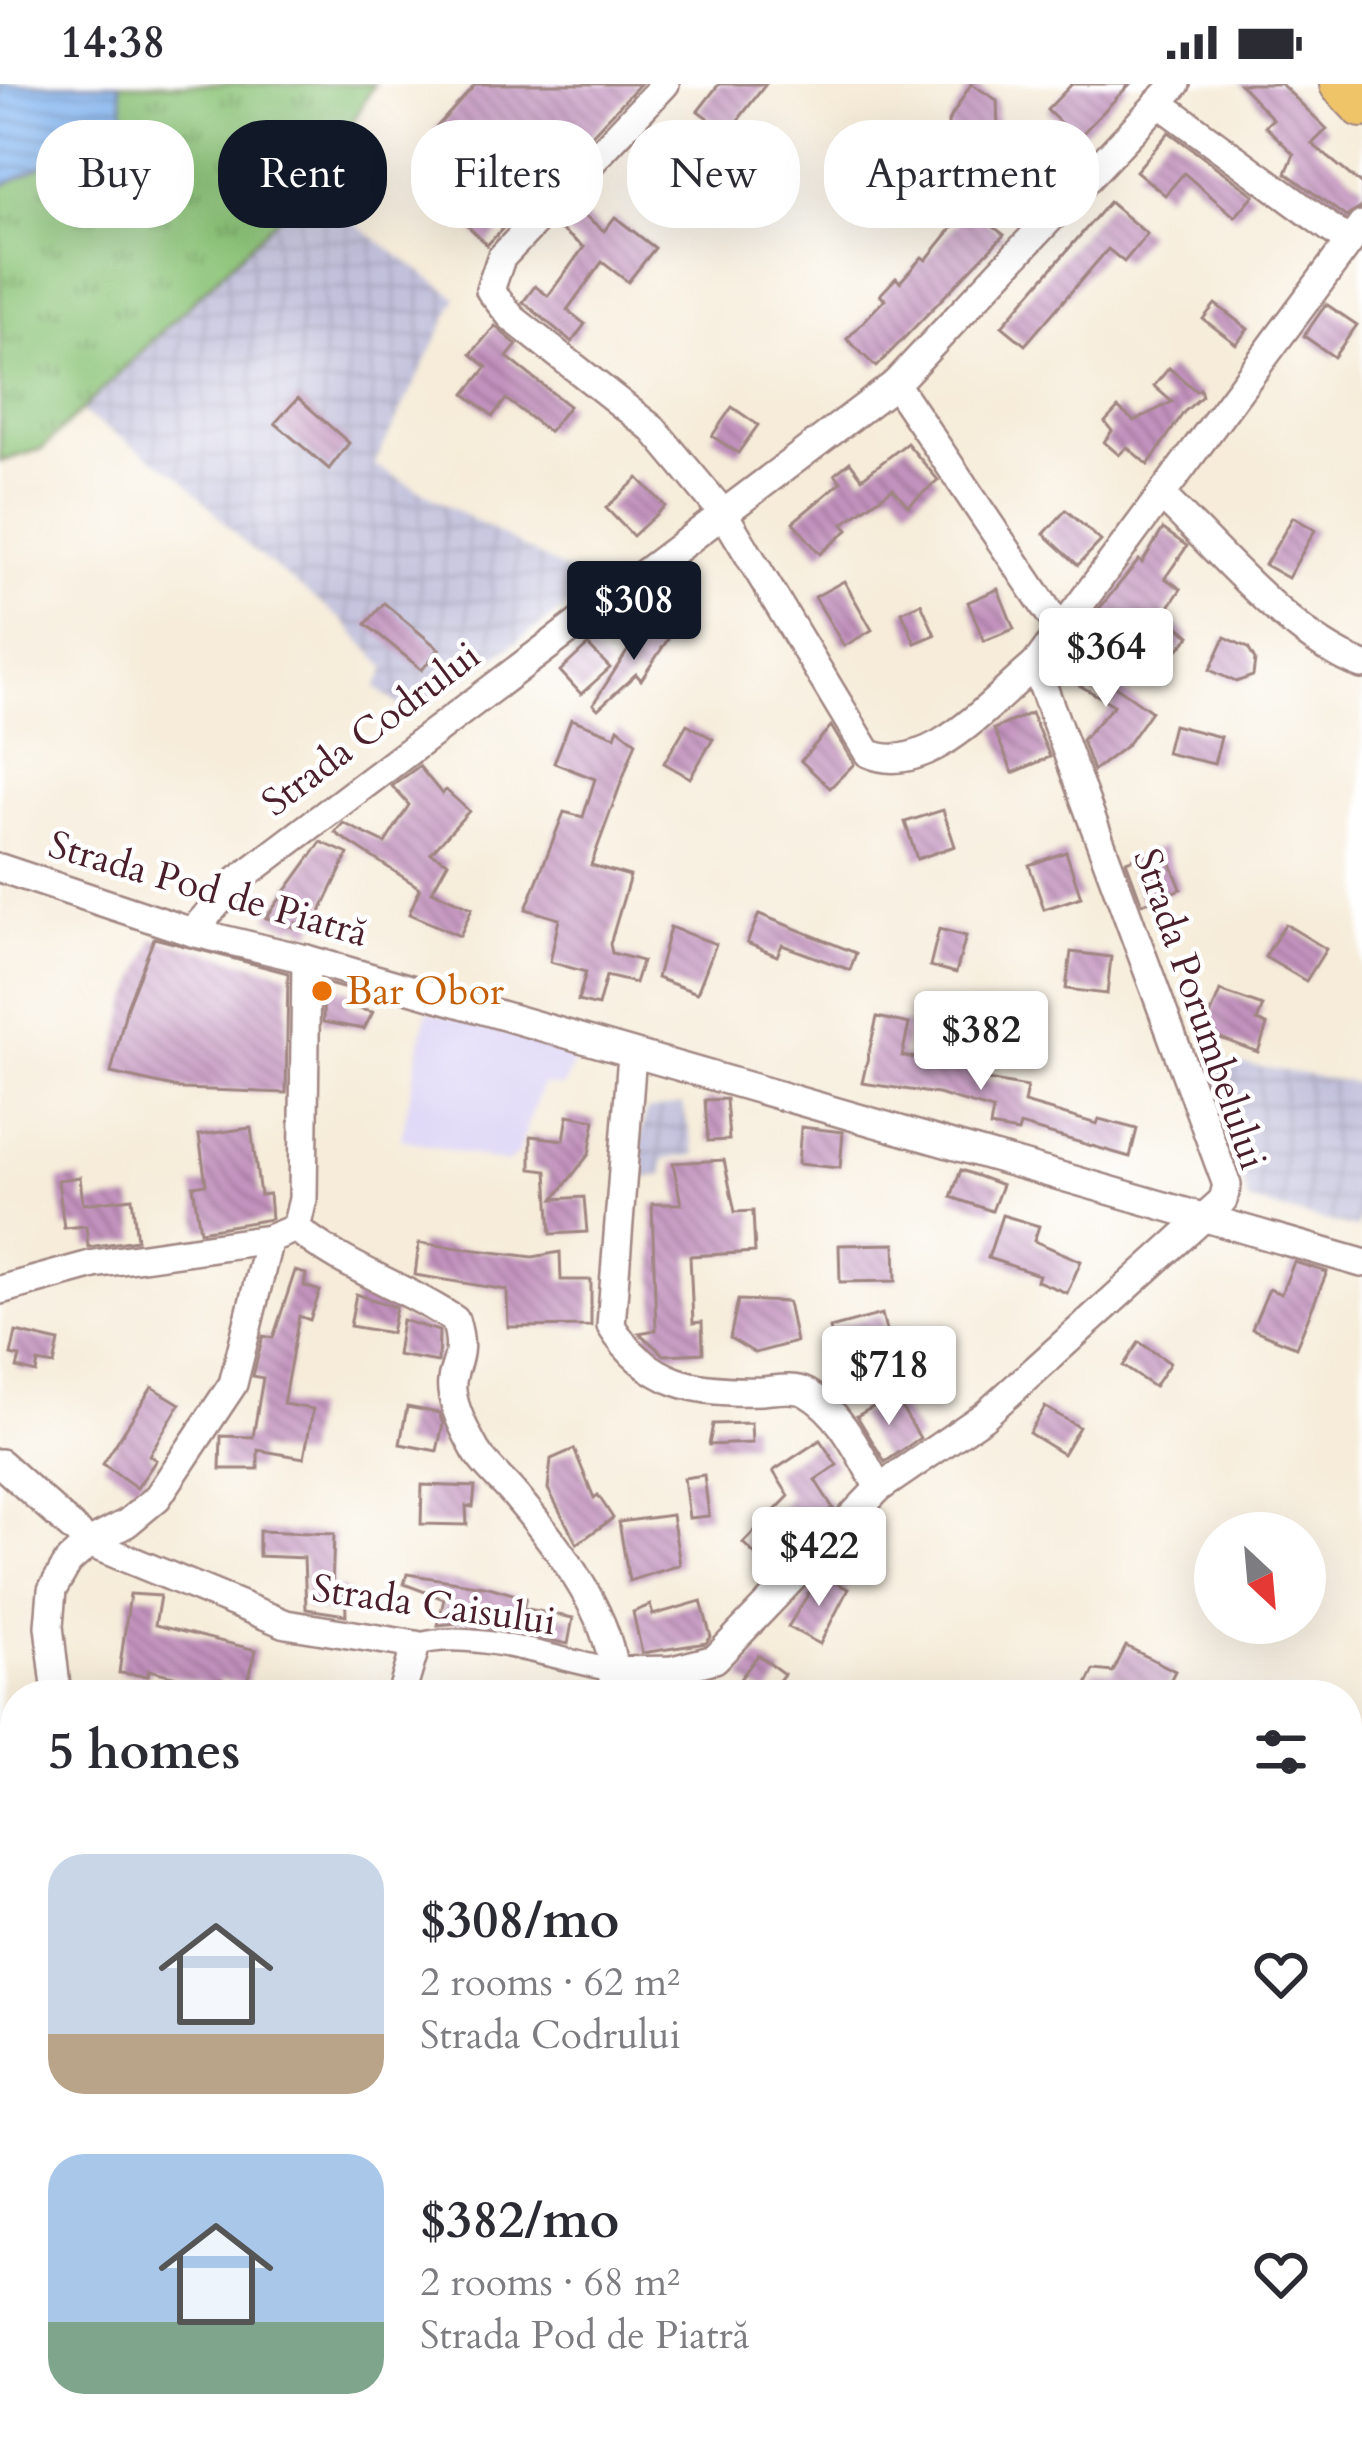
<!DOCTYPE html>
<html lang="en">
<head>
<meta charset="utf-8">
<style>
	:root { --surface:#fff; --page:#f2f2f3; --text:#2b2b33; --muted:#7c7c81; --accent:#111827 }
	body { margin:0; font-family:Cardo,serif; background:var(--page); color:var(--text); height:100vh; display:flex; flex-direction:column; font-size:45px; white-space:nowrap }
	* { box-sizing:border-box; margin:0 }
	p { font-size:39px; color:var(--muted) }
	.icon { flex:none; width:66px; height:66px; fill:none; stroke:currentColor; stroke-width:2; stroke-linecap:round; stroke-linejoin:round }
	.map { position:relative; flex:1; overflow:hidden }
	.side { position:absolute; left:0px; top:1596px; width:1362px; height:771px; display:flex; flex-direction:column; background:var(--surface); border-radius:48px 48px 0 0; box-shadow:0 12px 48px #0002 }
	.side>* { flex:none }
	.guide { position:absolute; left:36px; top:36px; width:1290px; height:108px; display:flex; gap:24px }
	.needle { width:78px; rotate:154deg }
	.tools { position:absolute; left:1194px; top:1428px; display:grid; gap:24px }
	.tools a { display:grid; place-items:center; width:132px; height:132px; border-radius:50%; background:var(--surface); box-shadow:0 12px 48px #0002; font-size:60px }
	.price { position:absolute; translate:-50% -102px; padding:0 27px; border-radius:12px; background:#fff; color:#222; font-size:39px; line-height:78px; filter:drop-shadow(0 3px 6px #0008) }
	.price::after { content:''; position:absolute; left:50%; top:72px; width:36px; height:27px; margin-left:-18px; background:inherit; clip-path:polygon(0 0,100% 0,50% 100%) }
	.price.on { background:var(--accent); color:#fff }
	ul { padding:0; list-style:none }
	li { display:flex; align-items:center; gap:36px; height:300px; padding:0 48px }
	li span { display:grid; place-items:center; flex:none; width:336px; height:240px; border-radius:36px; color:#555 }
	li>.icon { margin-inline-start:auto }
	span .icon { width:144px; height:144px; fill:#fffc; stroke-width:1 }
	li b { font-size:51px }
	h2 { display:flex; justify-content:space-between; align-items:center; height:144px; padding:0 48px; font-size:51px }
	.tag { padding:0 42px; border-radius:48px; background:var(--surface); box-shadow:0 12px 48px #0002; font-size:42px; line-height:108px }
	.tag.on { background:var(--accent); color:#fff }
	.status { display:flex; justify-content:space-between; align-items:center; height:84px; padding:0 60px; background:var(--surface); direction:ltr }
	.status svg { height:33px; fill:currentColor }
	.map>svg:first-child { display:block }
	.built { fill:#ddd5f6 }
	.industrial { fill:url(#industrial-grid) }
	.grass { fill:url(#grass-tufts); stroke:#6c7252; stroke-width:3 }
	.water { fill:url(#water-rules); stroke:#686b8e; stroke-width:3 }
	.building { fill:url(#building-back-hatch) }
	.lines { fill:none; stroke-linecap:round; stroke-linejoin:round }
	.pedestrian-casing { stroke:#a08682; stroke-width:26 }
	.minor-casing { stroke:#a08682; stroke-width:32 }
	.tertiary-casing { stroke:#a08682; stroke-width:38 }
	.primary-casing { stroke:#a08682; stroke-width:46 }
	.pedestrian { stroke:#fff; stroke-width:21 }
	.minor { stroke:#fff; stroke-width:27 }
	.tertiary { stroke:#fff; stroke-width:33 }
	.primary { stroke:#efc469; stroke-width:42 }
	.food-dot { fill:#e8710a; stroke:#fff; stroke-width:4.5 }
	.labels { text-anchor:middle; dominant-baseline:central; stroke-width:9; stroke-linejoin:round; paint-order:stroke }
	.street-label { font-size:39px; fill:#4a1f2b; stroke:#fff }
	.food-label { font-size:39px; fill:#c56008; stroke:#fff; text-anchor:start }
</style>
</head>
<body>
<div class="status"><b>14:38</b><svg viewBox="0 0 49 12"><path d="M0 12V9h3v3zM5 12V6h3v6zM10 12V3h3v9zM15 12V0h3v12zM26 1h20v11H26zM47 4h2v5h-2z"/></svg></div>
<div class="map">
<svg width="1362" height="2366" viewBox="0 0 1362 2366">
	<defs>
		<pattern id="industrial-grid" width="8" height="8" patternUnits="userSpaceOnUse" patternTransform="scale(3)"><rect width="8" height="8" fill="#c2c1dc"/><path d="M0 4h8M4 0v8" fill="none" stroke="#a8a5bd"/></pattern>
		<pattern id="grass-tufts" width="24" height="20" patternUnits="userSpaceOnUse" patternTransform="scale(3)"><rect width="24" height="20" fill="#8dc579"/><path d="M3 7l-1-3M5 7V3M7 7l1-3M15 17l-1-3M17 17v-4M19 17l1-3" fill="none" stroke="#759f63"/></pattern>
		<pattern id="water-rules" width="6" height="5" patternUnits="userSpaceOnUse" patternTransform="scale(3)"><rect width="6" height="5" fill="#85b7f2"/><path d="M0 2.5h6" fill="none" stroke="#6f94c4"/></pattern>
		<pattern id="building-back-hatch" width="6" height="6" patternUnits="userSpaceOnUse" patternTransform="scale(3)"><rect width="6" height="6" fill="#c293be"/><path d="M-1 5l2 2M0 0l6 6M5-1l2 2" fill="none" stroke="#a0779b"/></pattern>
	</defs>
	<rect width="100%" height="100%" fill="#fff"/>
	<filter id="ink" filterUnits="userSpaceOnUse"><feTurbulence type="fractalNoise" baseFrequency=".00833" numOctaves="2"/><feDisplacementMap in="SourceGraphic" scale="24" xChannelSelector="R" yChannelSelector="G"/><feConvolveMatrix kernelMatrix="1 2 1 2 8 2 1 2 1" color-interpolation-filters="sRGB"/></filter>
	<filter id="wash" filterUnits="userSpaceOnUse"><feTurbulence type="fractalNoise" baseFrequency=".004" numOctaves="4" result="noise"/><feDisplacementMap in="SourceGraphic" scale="48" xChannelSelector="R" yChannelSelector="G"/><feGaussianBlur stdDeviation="2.7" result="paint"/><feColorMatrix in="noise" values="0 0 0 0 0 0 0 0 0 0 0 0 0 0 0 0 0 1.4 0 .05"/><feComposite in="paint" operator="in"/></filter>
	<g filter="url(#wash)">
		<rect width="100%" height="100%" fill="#f6ecd9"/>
		<path class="built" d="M427 927 577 969 564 1002 542 1001 517 1071 507 1079 401 1055Z"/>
		<g class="industrial">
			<path d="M253 66 457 214 374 381 595 503 412 631 376 604 386 584 343 537 247 462 180 392 24 291Z"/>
			<path d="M1195 972 1356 999 1362 985V1129L1356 1145 1248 1117 1232 1059Z"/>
			<path d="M682 1020 696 1071 663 1075 664 1091 632 1095 647 1026Z"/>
		</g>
		<path class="grass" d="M0 0H374L326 87 42 365 0 378Z"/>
		<path class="water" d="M0 0H119L124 29 112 46 0 103Z"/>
		<g id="blocks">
			<g class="building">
				<path d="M476 0H640L487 161 462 136 496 100 434 46Z"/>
				<path d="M719 0H766L728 49 698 27Z"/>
				<path d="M971 0 997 16 999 81 966 75 949 60 948 38Z"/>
				<path d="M1072 0H1130L1077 55 1047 26Z"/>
				<path d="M1240 0H1281L1327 45 1312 60 1362 101V123L1346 133 1286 89 1294 70 1265 42 1273 35Z"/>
				<path d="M1169 48 1254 111 1235 133 1184 89 1165 111 1136 87Z"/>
				<path d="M676 58 702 71 687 103 660 90Z"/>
				<path d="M1109 118 1147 150 1124 178 1108 165 1025 261 1002 242Z"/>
				<path d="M574 123 604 147 615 133 655 164 628 198 602 178 567 226 585 240 572 258 523 218 535 202 548 212 584 163 556 142Z"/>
				<path d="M969 123 1004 151 876 283 847 255 885 215 880 211 896 194 900 198 922 173 926 176Z"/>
				<path d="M1215 220 1248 245 1236 260 1203 235Z"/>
				<path d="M1326 220 1357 241 1334 273 1304 252Z"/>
				<path d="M495 242 517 261 507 273 569 322 549 348 506 315 493 332 465 310 487 283 471 270Z"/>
				<path d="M1169 284 1196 307 1200 305 1202 312 1184 328 1148 381 1127 363 1119 371 1104 358 1112 347 1105 338 1118 324 1134 337 1172 318 1154 302Z"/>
				<path d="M298 314 349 359 329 385 275 339Z"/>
				<path d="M732 323 758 341 738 369 712 352Z"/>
				<path d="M907 359 938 396 908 422 893 404 843 440 848 446 820 470 793 438 841 398 835 390 850 378 862 394Z"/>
				<path d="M638 394 665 422 633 452 606 424Z"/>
				<path d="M1066 426 1101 457 1078 481 1044 450Z"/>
				<path d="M1293 433 1315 446 1288 494 1265 481Z"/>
				<path d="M1163 445 1187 462 1165 494 1181 505 1164 530 1190 552 1164 582 1098 526 1139 476 1142 479Z"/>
				<path d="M844 497 872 546 844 562 815 513Z"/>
				<path d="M998 505 1014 545 984 557 968 518Z"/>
				<path d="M384 519 439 565 422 586 366 540Z"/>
				<path d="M921 519 935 551 915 559 902 528Z"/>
				<path d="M645 540 668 555 641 596 636 590 598 625 593 620Z"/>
				<path d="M1225 553 1248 564 1255 576 1253 592 1236 598 1210 586Z"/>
				<path d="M588 561 610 584 581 610 560 587Z"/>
				<path d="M1079 564 1108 580 1101 592 1151 627 1127 661 1093 687 1082 656 1114 621 1063 592Z"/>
				<path d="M1031 629 1050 673 1013 689 994 645Z"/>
				<path d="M571 635 615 652 618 644 636 658 591 781 630 792 610 860 612 869 642 877 635 899 606 892 598 922 578 917 586 888 550 878 559 835 526 825 564 728 583 733 595 695 554 679Z"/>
				<path d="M687 640 713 655 690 694 664 679Z"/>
				<path d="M1173 641 1221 653 1214 680 1166 669Z"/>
				<path d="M831 642 854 680 830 704 801 677Z"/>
				<path d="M419 682 442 710 446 706 469 727 431 769 448 778 432 807 472 824 460 852 409 830 420 804 335 749 343 739 385 759 409 721 392 702Z"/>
				<path d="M943 726 955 762 917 775 905 738Z"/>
				<path d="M321 758 348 770 311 849 296 839 295 844 266 834Z"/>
				<path d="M1164 762 1181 805 1142 820 1126 777Z"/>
				<path d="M1066 768 1081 813 1044 825 1029 781Z"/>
				<path d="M759 830 856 869 850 886 782 861 777 872 747 859Z"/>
				<path d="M1285 840 1326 865 1306 897 1265 873Z"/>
				<path d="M670 843 716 860 697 909 657 894Z"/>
				<path d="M939 845 966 852 956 889 930 882Z"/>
				<path d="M154 854 288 889 286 1009 183 1005 111 989 127 922Z"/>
				<path d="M1071 868 1111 873 1107 910 1066 905Z"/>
				<path d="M324 899 350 906 348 923 373 928 364 945 323 938Z"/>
				<path d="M1220 907 1263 922 1257 937 1267 941 1258 968 1204 948Z"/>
				<path d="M877 933 909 940 902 972 978 983 976 994 1027 1003 1024 1019 1097 1040 1099 1035 1137 1045 1130 1073 1020 1041 1018 1048 990 1043 993 1026 938 1010 862 999Z"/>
				<path d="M726 1015 729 1056 708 1057 705 1016Z"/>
				<path d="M568 1031 595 1036 589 1070 554 1115 584 1113 587 1148 551 1150 547 1087 531 1085V1052L564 1056Z"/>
				<path d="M801 1043 843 1048 840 1084 798 1080Z"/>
				<path d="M251 1044 260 1111 269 1110 271 1135 200 1147 193 1102 206 1100 199 1051Z"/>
				<path d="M724 1076 735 1128 753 1127 755 1168 690 1172 693 1239 702 1238 703 1269 664 1271 639 1249 656 1246 652 1120H681L673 1079Z"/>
				<path d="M961 1086 1002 1101 992 1127 951 1113Z"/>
				<path d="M80 1093 83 1120 132 1114 137 1156 88 1163 86 1142 64 1144 58 1096Z"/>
				<path d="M1002 1131 1039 1142 1034 1157 1081 1177 1067 1209 1037 1197 1039 1191 988 1174Z"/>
				<path d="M419 1159 533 1173 560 1168 561 1196H591V1242L508 1243 507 1206 415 1191Z"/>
				<path d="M895 1160 896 1197 840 1198 839 1161Z"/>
				<path d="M1294 1178 1327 1188 1296 1263 1252 1245 1269 1205 1281 1210Z"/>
				<path d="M295 1187 306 1190 304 1202 320 1207 310 1236 299 1232 283 1320 313 1325 304 1374 258 1366V1385H220L221 1352 253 1353 263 1294 253 1292 263 1252 273 1254Z"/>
				<path d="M356 1210 396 1223 391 1249 350 1242Z"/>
				<path d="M738 1216 788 1218 796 1258 755 1269 730 1254Z"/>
				<path d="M882 1230 889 1259 837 1273 830 1244Z"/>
				<path d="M402 1236 439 1247 438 1278 397 1271Z"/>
				<path d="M16 1248 59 1258 54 1281 38 1278 36 1289 17 1284 20 1273 11 1271Z"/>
				<path d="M1139 1258 1170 1279 1154 1303 1123 1282Z"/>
				<path d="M152 1303 180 1320 149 1371 156 1376 137 1404 103 1380Z"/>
				<path d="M894 1311 920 1354 885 1378 857 1332Z"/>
				<path d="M407 1323 439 1329 443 1340 437 1367 400 1360Z"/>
				<path d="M1045 1323 1079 1343 1063 1370 1029 1349Z"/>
				<path d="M751 1339 752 1359 709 1361 713 1340Z"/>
				<path d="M820 1356 837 1381 815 1396 833 1424 799 1446 765 1480 743 1459 789 1412 773 1387Z"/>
				<path d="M574 1365 594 1414 598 1411 613 1434 577 1460 548 1405 551 1375Z"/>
				<path d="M704 1391 709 1432 689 1434 684 1394Z"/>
				<path d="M422 1401 475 1403 473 1423 466 1422 467 1441 421 1440Z"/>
				<path d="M672 1431 680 1481 629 1497 619 1438Z"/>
				<path d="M259 1447 334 1450 332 1505 345 1504 346 1531 306 1525 304 1474 259 1472Z"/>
				<path d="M407 1490 489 1503 526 1514 523 1524 573 1534 568 1560 467 1538 438 1541 444 1515 404 1500Z"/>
				<path d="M820 1491 848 1505 820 1560 788 1543Z"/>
				<path d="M130 1510 160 1512 155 1541 256 1566 247 1601 220 1595 218 1603 149 1586 148 1592 119 1589Z"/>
				<path d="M701 1517 711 1553 706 1559 642 1569 633 1528 650 1521 653 1531Z"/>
				<path d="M1126 1562 1175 1587 1163 1611H1082L1094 1586 1113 1588Z"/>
				<path d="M758 1571 784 1590 768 1611 740 1595Z"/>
			</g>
		</g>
	</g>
	<g filter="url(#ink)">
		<use href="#blocks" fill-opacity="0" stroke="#a08682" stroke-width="3"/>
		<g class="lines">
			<defs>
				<path id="pedestrian" d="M416 1561C470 1543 561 1577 617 1587"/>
				<g id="minor">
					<path d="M665 0 501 174 490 206 512 234 653 345 724 430 868 669C927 696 992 616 1035 581"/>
					<path d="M1158 18 1349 158"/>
					<path d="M895 300 1062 548"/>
					<path d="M1164 414C1221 468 1289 553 1362 581"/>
					<path d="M0 784 192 848 306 875 1362 1179"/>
					<path d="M192 848 237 797 895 300 1176 0"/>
					<path d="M632 970 611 1242C648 1301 696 1309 762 1307 776 1306 795 1302 807 1309 842 1329 860 1371 879 1404"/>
					<path d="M296 1144C344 1184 403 1201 455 1236 468 1277 449 1281 452 1307 454 1325 467 1351 476 1367 485 1382 501 1395 513 1409 553 1456 627 1548 611 1611"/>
					<path d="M0 1206 94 1180 269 1155"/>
					<path d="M0 1379 89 1459 286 1540 416 1561 401 1611"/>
					<path d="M617 1587 672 1586 715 1575 879 1404 984 1332 1223 1116 1227 1101 1035 581 1362 141"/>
					<path d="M57 1611 49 1542 52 1506 68 1478 89 1459 127 1439 157 1414 233 1300 269 1155 296 1144 303 1115 306 875"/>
					<path d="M0 2087 15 2099"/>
					<path d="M1347 2164 1362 2174"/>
					<path d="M181 2366 182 2352"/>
					<path d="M472 2366 487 2352"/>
				</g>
				<g id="tertiary">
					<path d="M0 1699 15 1703"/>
					<path d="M1164 2352 1182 2366"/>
				</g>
				<path id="primary" d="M1341 0 1362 22"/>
			</defs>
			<use href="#pedestrian" class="pedestrian-casing"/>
			<use href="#minor" class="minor-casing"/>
			<use href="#tertiary" class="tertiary-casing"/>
			<use href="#primary" class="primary-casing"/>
			<use href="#pedestrian" class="pedestrian"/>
			<use href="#minor" class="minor"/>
			<use href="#tertiary" class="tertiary"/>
			<use href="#primary" class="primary"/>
		</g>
	</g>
	<circle class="food-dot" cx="322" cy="907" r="12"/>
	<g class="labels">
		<g class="street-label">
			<text transform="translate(371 645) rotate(-37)">Strada Codrului</text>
			<text transform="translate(208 805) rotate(16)">Strada Pod de Piatră</text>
			<text transform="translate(1200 925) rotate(71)">Strada Porumbelului</text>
			<text transform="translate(434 1521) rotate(8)">Strada Caisului</text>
		</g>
		<g class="food-label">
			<text x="346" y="907">Bar Obor</text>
		</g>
	</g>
</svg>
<div class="tools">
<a><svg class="needle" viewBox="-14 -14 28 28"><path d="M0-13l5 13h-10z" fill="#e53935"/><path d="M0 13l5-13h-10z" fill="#7c7c81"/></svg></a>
</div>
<b class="price on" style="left:634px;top:579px">$308</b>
<b class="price" style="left:1106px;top:626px">$364</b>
<b class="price" style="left:981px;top:1009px">$382</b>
<b class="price" style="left:889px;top:1344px">$718</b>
<b class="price" style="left:819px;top:1525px">$422</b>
<div class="guide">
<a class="tag">Buy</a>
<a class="tag on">Rent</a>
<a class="tag">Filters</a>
<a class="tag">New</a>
<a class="tag">Apartment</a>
</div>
<section class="side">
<h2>5 homes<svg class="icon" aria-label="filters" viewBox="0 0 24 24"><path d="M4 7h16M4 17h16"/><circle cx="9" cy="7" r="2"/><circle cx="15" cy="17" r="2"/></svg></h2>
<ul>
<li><span style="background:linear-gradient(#c9d6e8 75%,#b9a48a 0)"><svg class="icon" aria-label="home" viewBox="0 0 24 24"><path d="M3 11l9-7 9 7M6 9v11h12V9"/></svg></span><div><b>$308/mo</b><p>2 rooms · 62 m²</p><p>Strada Codrului</p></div><svg class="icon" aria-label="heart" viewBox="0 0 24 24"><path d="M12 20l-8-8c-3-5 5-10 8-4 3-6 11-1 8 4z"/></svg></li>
<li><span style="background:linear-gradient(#a9c7e8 70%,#7fa58c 0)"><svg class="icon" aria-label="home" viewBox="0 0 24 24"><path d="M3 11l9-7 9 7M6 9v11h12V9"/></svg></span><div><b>$382/mo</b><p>2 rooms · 68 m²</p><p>Strada Pod de Piatră</p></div><svg class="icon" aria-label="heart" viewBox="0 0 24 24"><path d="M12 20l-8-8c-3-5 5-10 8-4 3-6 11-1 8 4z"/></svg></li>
</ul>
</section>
</div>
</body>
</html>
